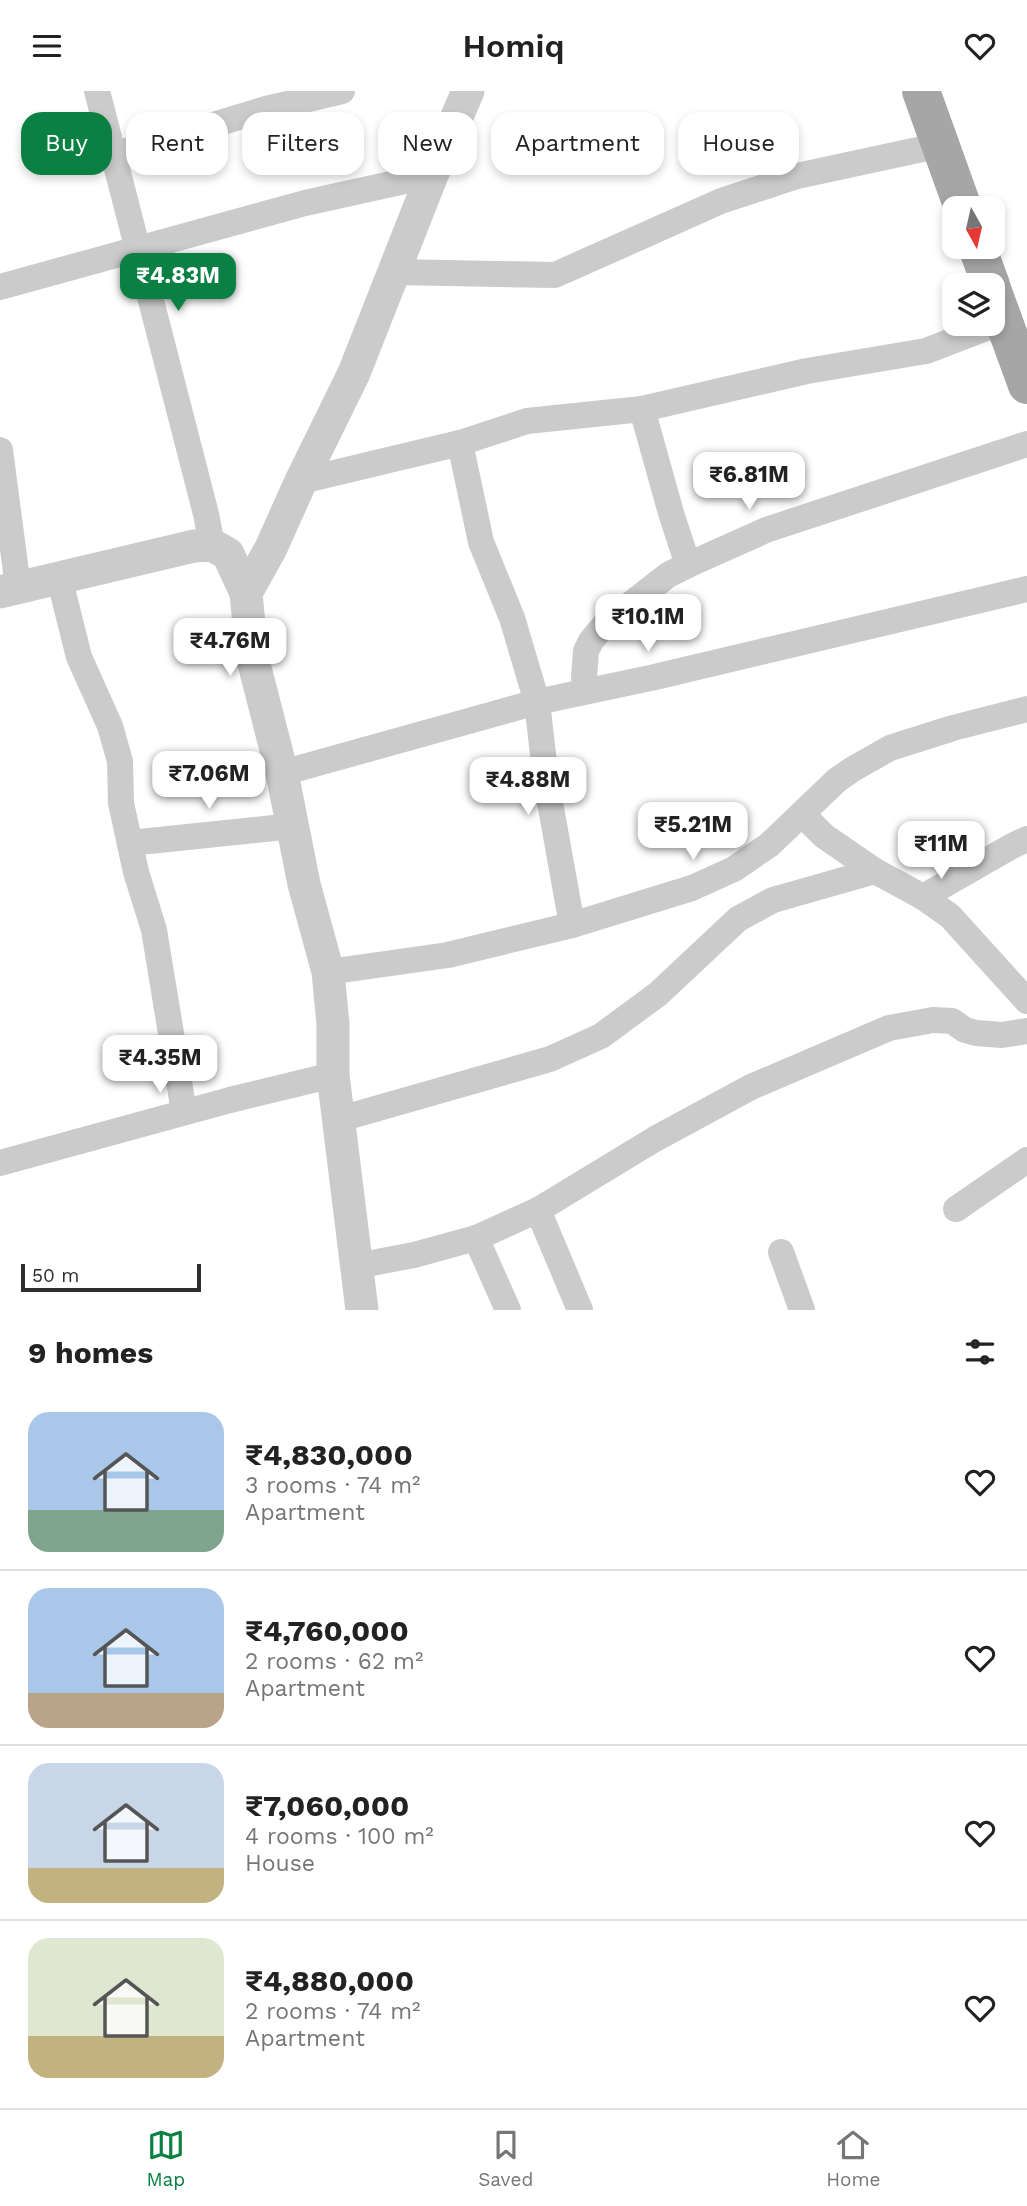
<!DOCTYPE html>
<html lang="en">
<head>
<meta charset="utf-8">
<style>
	:root { --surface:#fff; --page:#f2f2f2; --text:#222; --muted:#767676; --line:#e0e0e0; --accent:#0b8043 }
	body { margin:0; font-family:"Work Sans",sans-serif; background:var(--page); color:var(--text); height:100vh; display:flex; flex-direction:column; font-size:26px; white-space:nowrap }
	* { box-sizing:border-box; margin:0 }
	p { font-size:23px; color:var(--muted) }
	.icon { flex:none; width:38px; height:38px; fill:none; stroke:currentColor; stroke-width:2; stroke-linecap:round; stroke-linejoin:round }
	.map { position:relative; height:1219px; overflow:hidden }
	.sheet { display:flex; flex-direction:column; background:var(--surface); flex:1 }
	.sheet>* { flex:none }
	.top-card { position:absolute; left:21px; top:21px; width:985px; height:63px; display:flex; gap:14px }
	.needle { width:46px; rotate:172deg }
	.controls { position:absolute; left:942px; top:105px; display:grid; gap:14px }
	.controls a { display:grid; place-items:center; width:63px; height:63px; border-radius:14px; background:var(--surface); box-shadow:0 4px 10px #0003; font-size:35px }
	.scale { position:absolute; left:21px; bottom:18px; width:180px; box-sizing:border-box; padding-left:7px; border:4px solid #2e2e2e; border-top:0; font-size:19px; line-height:24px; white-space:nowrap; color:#2e2e2e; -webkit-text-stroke:5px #fff; paint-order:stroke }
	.price { position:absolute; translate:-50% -60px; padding:0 16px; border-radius:14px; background:#fff; color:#222; font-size:23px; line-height:46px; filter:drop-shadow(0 2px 4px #0008) }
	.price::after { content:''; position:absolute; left:50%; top:42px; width:21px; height:16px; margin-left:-10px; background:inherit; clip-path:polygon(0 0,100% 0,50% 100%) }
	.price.selected { background:var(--accent); color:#fff }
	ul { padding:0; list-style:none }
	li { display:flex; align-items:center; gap:21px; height:175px; padding:0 28px }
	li+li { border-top:2px solid var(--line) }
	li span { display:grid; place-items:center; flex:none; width:196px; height:140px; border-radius:21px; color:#555 }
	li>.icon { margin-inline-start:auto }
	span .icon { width:84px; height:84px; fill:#fffc; stroke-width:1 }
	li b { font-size:30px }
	h2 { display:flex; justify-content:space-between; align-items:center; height:84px; padding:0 28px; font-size:30px }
	.tag { padding:0 24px; border-radius:21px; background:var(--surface); box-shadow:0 4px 10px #0003; font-size:24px; line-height:63px }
	.tag.selected { background:var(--accent); color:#fff }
	header { display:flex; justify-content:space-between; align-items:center; height:91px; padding:0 28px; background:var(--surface); font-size:32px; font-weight:600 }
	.tab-bar { display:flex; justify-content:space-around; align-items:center; height:98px; border-top:2px solid var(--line); background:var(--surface); font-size:19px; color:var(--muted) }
	.tab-bar a { display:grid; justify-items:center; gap:4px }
	.tab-bar .selected { color:var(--accent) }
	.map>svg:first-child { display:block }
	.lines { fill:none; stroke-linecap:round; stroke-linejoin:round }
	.minor { stroke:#cbcbcb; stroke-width:26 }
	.tertiary { stroke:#cbcbcb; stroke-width:33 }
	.primary { stroke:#a6a6a6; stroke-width:38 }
</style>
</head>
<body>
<header><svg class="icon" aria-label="menu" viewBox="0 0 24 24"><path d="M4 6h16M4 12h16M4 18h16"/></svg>Homiq<svg class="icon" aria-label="heart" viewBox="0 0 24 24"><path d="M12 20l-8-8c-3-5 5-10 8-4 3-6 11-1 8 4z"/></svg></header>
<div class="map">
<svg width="1027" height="1219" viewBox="0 0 1027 1219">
	<rect width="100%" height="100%" fill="#fff"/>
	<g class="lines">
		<g class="minor">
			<path d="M97 0 206 423 212 454"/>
			<path d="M113 64 266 18 342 0"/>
			<path d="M394 181 555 184 721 110 797 85 941 54"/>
			<path d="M0 196 305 112 432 84"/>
			<path d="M642 318 671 422 688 474"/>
			<path d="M460 352 481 451 512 527 537 611 546 689 572 834"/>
			<path d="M0 359 18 496"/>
			<path d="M301 390 460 352 527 330 642 318 807 280 926 260 1004 230"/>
			<path d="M59 486 79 566 110 635 120 670 121 712 136 781 154 839 184 1021"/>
			<path d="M587 600 584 586 586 560 591 550 605 533 668 484 688 474 766 439 1027 353"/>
			<path d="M282 682 537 611 655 586 1027 498"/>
			<path d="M803 724 824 745 875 780 923 806 950 825 1027 910"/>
			<path d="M130 752 293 735"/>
			<path d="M923 806 1012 755 1027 748"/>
			<path d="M328 881 448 864 572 834 692 797 734 778 769 754 837 689 853 678 890 657 953 637 1027 618"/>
			<path d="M340 1028 550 968 601 945 658 903 738 828 773 809 875 780"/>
			<path d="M0 1072 230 1009 333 984"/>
			<path d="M956 1118 1027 1069"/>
			<path d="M538 1119 580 1219"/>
			<path d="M476 1147 508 1219"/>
			<path d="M781 1161 802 1219"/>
			<path d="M356 1175 414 1164 476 1147 538 1119 655 1048 751 996 889 937 933 929 952 930 965 939 976 942 1002 944 1027 940"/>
		</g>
		<g class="tertiary">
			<path d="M0 501 194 455 212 454 228 463 246 502"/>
			<path d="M362 1219 333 984V933L328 881 304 793 282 682 252 565 246 502 271 457 301 390 354 282 432 84 468 0"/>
		</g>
		<g class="primary">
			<path d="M921 0 963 117"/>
			<path d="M977 156 991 194"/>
			<path d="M992 198 1027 294"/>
		</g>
	</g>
</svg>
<div class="controls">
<a><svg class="needle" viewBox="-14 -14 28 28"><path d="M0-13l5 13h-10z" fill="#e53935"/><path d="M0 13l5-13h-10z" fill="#767676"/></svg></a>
<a><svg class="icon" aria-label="layers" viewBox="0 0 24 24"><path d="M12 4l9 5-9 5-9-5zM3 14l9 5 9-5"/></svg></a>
</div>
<div class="scale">50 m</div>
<b class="price selected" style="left:178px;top:222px">₹4.83M</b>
<b class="price" style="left:749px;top:421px">₹6.81M</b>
<b class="price" style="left:648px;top:563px">₹10.1M</b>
<b class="price" style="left:230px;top:587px">₹4.76M</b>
<b class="price" style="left:209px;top:720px">₹7.06M</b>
<b class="price" style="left:528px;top:726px">₹4.88M</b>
<b class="price" style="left:693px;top:771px">₹5.21M</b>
<b class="price" style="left:941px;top:790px">₹11M</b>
<b class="price" style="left:160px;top:1004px">₹4.35M</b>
<div class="top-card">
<a class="tag selected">Buy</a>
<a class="tag">Rent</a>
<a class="tag">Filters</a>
<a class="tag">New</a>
<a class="tag">Apartment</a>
<a class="tag">House</a>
</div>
</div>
<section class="sheet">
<h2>9 homes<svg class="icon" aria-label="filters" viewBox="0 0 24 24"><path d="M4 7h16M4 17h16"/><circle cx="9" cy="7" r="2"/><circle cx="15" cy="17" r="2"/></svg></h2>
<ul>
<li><span style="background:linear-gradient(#a9c7e8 70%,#7fa58c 0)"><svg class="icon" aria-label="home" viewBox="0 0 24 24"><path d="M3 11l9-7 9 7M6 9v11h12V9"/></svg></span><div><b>₹4,830,000</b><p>3 rooms · 74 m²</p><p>Apartment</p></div><svg class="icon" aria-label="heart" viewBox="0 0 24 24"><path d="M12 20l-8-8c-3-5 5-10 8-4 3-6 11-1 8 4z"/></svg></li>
<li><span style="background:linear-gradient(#a9c7e8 75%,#b9a48a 0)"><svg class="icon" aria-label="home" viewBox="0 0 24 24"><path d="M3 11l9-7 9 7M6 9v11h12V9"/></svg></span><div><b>₹4,760,000</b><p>2 rooms · 62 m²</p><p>Apartment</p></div><svg class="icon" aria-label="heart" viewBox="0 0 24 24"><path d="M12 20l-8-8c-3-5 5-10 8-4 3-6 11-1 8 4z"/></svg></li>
<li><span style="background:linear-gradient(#c9d6e8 75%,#c2b280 0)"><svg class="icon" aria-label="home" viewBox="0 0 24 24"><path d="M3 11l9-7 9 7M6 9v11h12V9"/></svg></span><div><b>₹7,060,000</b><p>4 rooms · 100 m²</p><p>House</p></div><svg class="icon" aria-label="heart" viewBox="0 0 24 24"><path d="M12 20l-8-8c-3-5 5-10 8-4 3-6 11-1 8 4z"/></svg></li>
<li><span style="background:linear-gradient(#dfe7d0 70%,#c2b280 0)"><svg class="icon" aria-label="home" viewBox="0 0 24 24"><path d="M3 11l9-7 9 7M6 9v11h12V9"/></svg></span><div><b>₹4,880,000</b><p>2 rooms · 74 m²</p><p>Apartment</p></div><svg class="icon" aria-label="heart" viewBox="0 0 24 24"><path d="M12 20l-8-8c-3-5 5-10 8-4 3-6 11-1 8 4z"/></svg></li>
</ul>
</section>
<nav class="tab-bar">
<a class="selected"><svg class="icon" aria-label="map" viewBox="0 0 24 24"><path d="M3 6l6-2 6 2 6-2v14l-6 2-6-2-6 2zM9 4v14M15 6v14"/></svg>Map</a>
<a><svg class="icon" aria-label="saved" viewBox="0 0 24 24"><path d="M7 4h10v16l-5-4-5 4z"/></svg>Saved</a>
<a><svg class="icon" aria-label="home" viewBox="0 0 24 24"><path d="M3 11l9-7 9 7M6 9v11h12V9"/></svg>Home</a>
</nav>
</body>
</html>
